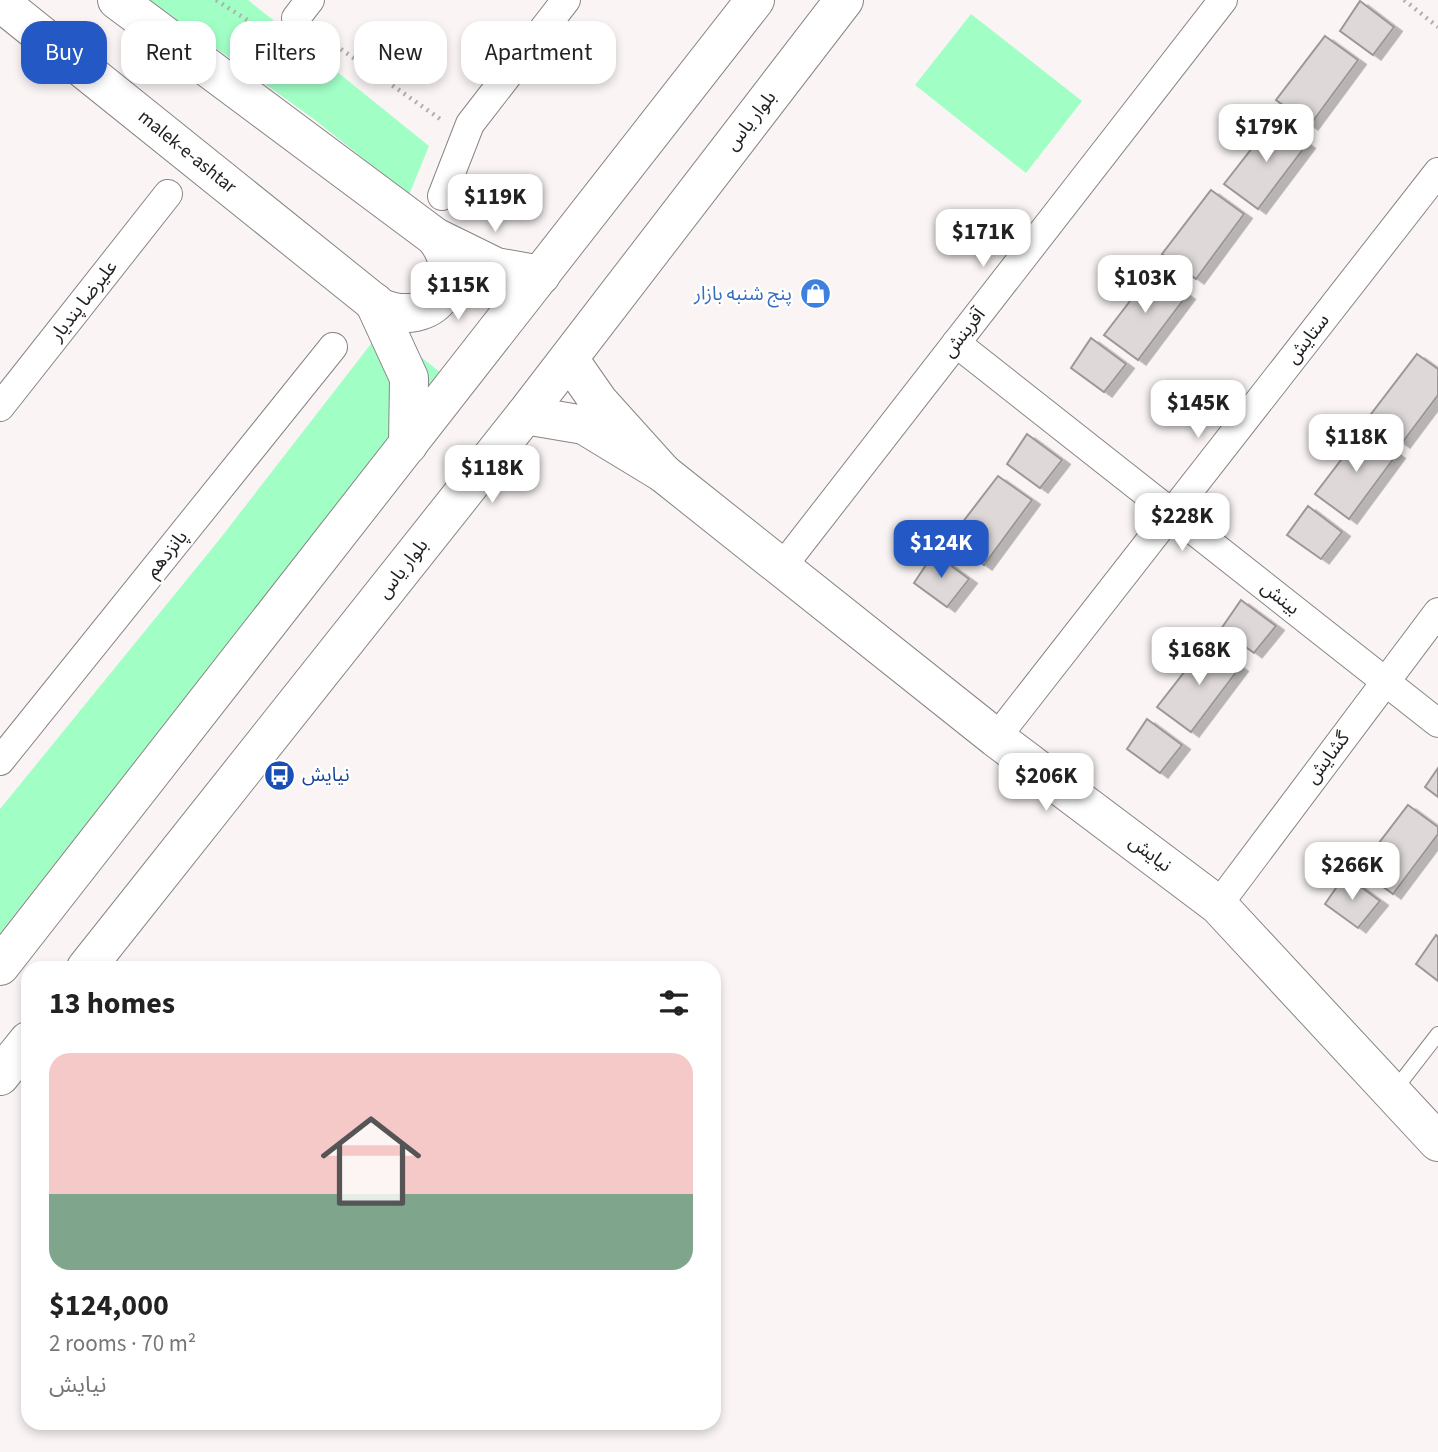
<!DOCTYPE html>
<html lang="en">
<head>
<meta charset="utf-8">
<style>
	:root { --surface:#fff; --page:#f2f2f2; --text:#222; --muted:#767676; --line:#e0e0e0; --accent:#2358c5 }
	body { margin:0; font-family:"Source Sans 3","Noto Sans Arabic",sans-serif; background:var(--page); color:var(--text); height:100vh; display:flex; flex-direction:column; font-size:26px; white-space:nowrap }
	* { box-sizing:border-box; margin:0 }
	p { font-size:23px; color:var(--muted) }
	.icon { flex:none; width:38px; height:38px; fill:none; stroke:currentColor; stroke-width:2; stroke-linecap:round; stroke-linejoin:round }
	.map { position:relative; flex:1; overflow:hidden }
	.details { position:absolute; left:21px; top:961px; width:700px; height:469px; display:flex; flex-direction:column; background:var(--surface); border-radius:21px; box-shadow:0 4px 10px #0003 }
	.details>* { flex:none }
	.top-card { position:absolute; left:21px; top:21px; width:700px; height:63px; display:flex; gap:14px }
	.price { position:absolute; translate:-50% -60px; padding:0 16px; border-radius:14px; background:#fff; color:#222; font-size:23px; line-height:46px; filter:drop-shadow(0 2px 4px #0008) }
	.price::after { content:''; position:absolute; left:50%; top:42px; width:21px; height:16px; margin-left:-10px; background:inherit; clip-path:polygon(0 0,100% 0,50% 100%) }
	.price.current { background:var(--accent); color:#fff }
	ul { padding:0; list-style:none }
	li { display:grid; align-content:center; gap:14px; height:371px; padding:0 28px }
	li+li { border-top:2px solid var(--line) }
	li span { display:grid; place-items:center; height:217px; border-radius:21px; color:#555 }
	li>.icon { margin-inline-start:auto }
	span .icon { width:126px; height:126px; fill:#fffc; stroke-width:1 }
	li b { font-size:30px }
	h2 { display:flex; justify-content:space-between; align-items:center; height:84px; padding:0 28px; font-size:30px }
	.tag { padding:0 24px; border-radius:21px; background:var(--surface); box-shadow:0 4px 10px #0003; font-size:24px; line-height:63px }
	.tag.current { background:var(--accent); color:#fff }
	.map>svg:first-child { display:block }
	.green { fill:#a1ffc6 }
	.building { fill:#ded9d8; stroke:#9d9897; stroke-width:2; filter:url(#shadow) }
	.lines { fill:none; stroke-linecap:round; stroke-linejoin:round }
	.lane-casing { stroke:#898584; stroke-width:16 }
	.street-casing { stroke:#898584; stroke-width:30 }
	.secondary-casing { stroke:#898584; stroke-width:40 }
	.path { stroke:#b1aead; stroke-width:4.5; stroke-dasharray:2 5; stroke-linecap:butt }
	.lane { stroke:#fff; stroke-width:14 }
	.street { stroke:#fff; stroke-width:28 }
	.secondary { stroke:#fff; stroke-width:38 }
	.labels { text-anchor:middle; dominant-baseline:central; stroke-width:5; stroke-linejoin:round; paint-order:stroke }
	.street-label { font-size:19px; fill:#232221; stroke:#fff }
	.shop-label { font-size:19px; fill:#366cbe; stroke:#fff; text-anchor:end }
	.transit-label { font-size:19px; fill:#164399; stroke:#fff; text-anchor:start }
</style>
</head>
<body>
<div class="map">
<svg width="1438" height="1452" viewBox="0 0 1438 1452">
	<defs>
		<filter id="shadow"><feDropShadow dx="8" dy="4.5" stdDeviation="0" flood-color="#0004"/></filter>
	</defs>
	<rect width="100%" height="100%" fill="#faf5f4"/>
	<g class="green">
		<path d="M150 0H248L429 146 409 195 315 120Z"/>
		<path d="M971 14 1082 101 1026 173 915 85Z"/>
		<path d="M384 327 441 373 0 933V809L219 540Z"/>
	</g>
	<g class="building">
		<path d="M1360 1 1394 27 1373 55 1340 31Z"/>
		<path d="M1325 36 1358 60 1310 125 1276 100Z"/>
		<path d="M1274 120 1307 144 1258 209 1224 184Z"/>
		<path d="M1211 190 1244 214 1196 279 1162 254Z"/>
		<path d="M1153 271 1187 295 1138 360 1104 335Z"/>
		<path d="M1091 338 1126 364 1104 392 1071 368Z"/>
		<path d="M1417 354 1438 369V395L1402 443 1368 418Z"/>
		<path d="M1364 430 1397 454 1349 519 1315 494Z"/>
		<path d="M1027 434 1062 460 1040 488 1007 464Z"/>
		<path d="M998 476 1032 500 984 565 949 540Z"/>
		<path d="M1308 506 1342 532 1321 559 1287 535Z"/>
		<path d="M934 553 969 579 947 607 914 583Z"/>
		<path d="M1241 600 1276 626 1254 653 1221 629Z"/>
		<path d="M1207 643 1240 667 1191 732 1157 707Z"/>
		<path d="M1147 719 1182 745 1160 773 1127 749Z"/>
		<path d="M1438 768V797L1425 787Z"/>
		<path d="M1408 805 1438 827V834L1393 894 1359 869Z"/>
		<path d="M1345 875 1380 901 1358 928 1325 904Z"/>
		<path d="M1436 935 1438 937V981L1416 964Z"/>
	</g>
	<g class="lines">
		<defs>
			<path id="lane" d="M1393 1092 1438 1034"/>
			<g id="street">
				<path d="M296 18 310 0"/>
				<path d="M442 196 470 124 566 0"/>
				<path d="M956 343 1438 723"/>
				<path d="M0 407 168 194"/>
				<path d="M782 567 1223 0"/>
				<path d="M996 738 1438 172"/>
				<path d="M0 761 333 347"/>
				<path d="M1218 905 1438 612"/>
			</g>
			<g id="secondary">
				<path d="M117 0 435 237 496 267 541 275"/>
				<path d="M0 2 381 308C432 329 470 281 435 237"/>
				<path d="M374 302 409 378 408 445"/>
				<path d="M525 415 584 425 663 473 599 402 569 359"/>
				<path d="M663 473 996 738 1218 905 1438 1142"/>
				<path d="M0 966 755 0"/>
				<path d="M86 968 525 415 844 0"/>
				<path d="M0 1076 28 1041"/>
			</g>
		</defs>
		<use href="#lane" class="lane-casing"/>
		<use href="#street" class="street-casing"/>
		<use href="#secondary" class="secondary-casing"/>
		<g class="path">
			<path d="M216 0 272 36 274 34"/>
			<path d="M1404 0 1438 27"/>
			<path d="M318 33 443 121"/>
		</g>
		<use href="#lane" class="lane"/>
		<use href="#street" class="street"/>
		<use href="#secondary" class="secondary"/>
	</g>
	<defs>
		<symbol id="shop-disc" viewBox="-11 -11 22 22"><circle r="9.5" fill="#3f7fe0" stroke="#fff"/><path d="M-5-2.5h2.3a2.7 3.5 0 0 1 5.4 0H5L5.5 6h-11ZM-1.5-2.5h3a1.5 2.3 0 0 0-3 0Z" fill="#fff"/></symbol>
		<symbol id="bus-disc" viewBox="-11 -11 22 22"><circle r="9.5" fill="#1a4fb4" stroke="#fff"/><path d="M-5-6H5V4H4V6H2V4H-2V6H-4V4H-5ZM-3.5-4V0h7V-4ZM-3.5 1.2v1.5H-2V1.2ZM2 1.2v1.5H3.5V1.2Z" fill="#fff"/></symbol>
	</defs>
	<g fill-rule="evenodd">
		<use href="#shop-disc" x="798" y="276" width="35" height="35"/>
		<use href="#bus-disc" x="262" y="758" width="35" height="35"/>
	</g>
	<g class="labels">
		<g class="street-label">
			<text transform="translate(751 121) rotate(-52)">بلوار یاس</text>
			<text transform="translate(187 152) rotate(39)">malek-e-ashtar</text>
			<text transform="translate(84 301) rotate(-52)">علیرضا پندیار</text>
			<text transform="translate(964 333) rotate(-52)">آفرینش</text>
			<text transform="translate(1308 339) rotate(-52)">ستایش</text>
			<text transform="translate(167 554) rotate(-51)">پانزدهم</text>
			<text transform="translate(403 569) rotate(-52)">بلوار یاس</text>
			<text transform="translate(1280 598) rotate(38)">بینش</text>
			<text transform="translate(1328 758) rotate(-53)">گشایش</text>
			<text transform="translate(1150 854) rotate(37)">نیایش</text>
		</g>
		<g class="shop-label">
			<text x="792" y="294">پنج شنبه بازار</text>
		</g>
		<g class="transit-label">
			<text x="302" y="775">نیایش</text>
		</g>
	</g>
</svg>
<b class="price" style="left:1266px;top:164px">$179K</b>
<b class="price" style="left:495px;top:234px">$119K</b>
<b class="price" style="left:983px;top:269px">$171K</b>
<b class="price" style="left:1145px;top:315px">$103K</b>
<b class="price" style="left:458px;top:322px">$115K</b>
<b class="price" style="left:1198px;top:440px">$145K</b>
<b class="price" style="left:1356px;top:474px">$118K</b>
<b class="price" style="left:492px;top:505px">$118K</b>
<b class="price" style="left:1182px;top:553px">$228K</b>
<b class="price current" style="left:941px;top:580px">$124K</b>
<b class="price" style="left:1199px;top:687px">$168K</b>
<b class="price" style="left:1046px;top:813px">$206K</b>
<b class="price" style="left:1352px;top:902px">$266K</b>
<div class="top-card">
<a class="tag current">Buy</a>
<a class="tag">Rent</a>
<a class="tag">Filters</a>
<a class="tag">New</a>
<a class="tag">Apartment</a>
</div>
<section class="details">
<h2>13 homes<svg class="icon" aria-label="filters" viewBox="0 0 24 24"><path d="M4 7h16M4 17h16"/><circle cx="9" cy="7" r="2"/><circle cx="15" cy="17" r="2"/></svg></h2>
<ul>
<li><span style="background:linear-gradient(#f6c9c9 65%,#7fa58c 0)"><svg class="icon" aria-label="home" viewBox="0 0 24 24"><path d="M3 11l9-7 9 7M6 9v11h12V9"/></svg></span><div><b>$124,000</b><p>2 rooms · 70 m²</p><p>نیایش</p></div></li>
</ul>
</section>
</div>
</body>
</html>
